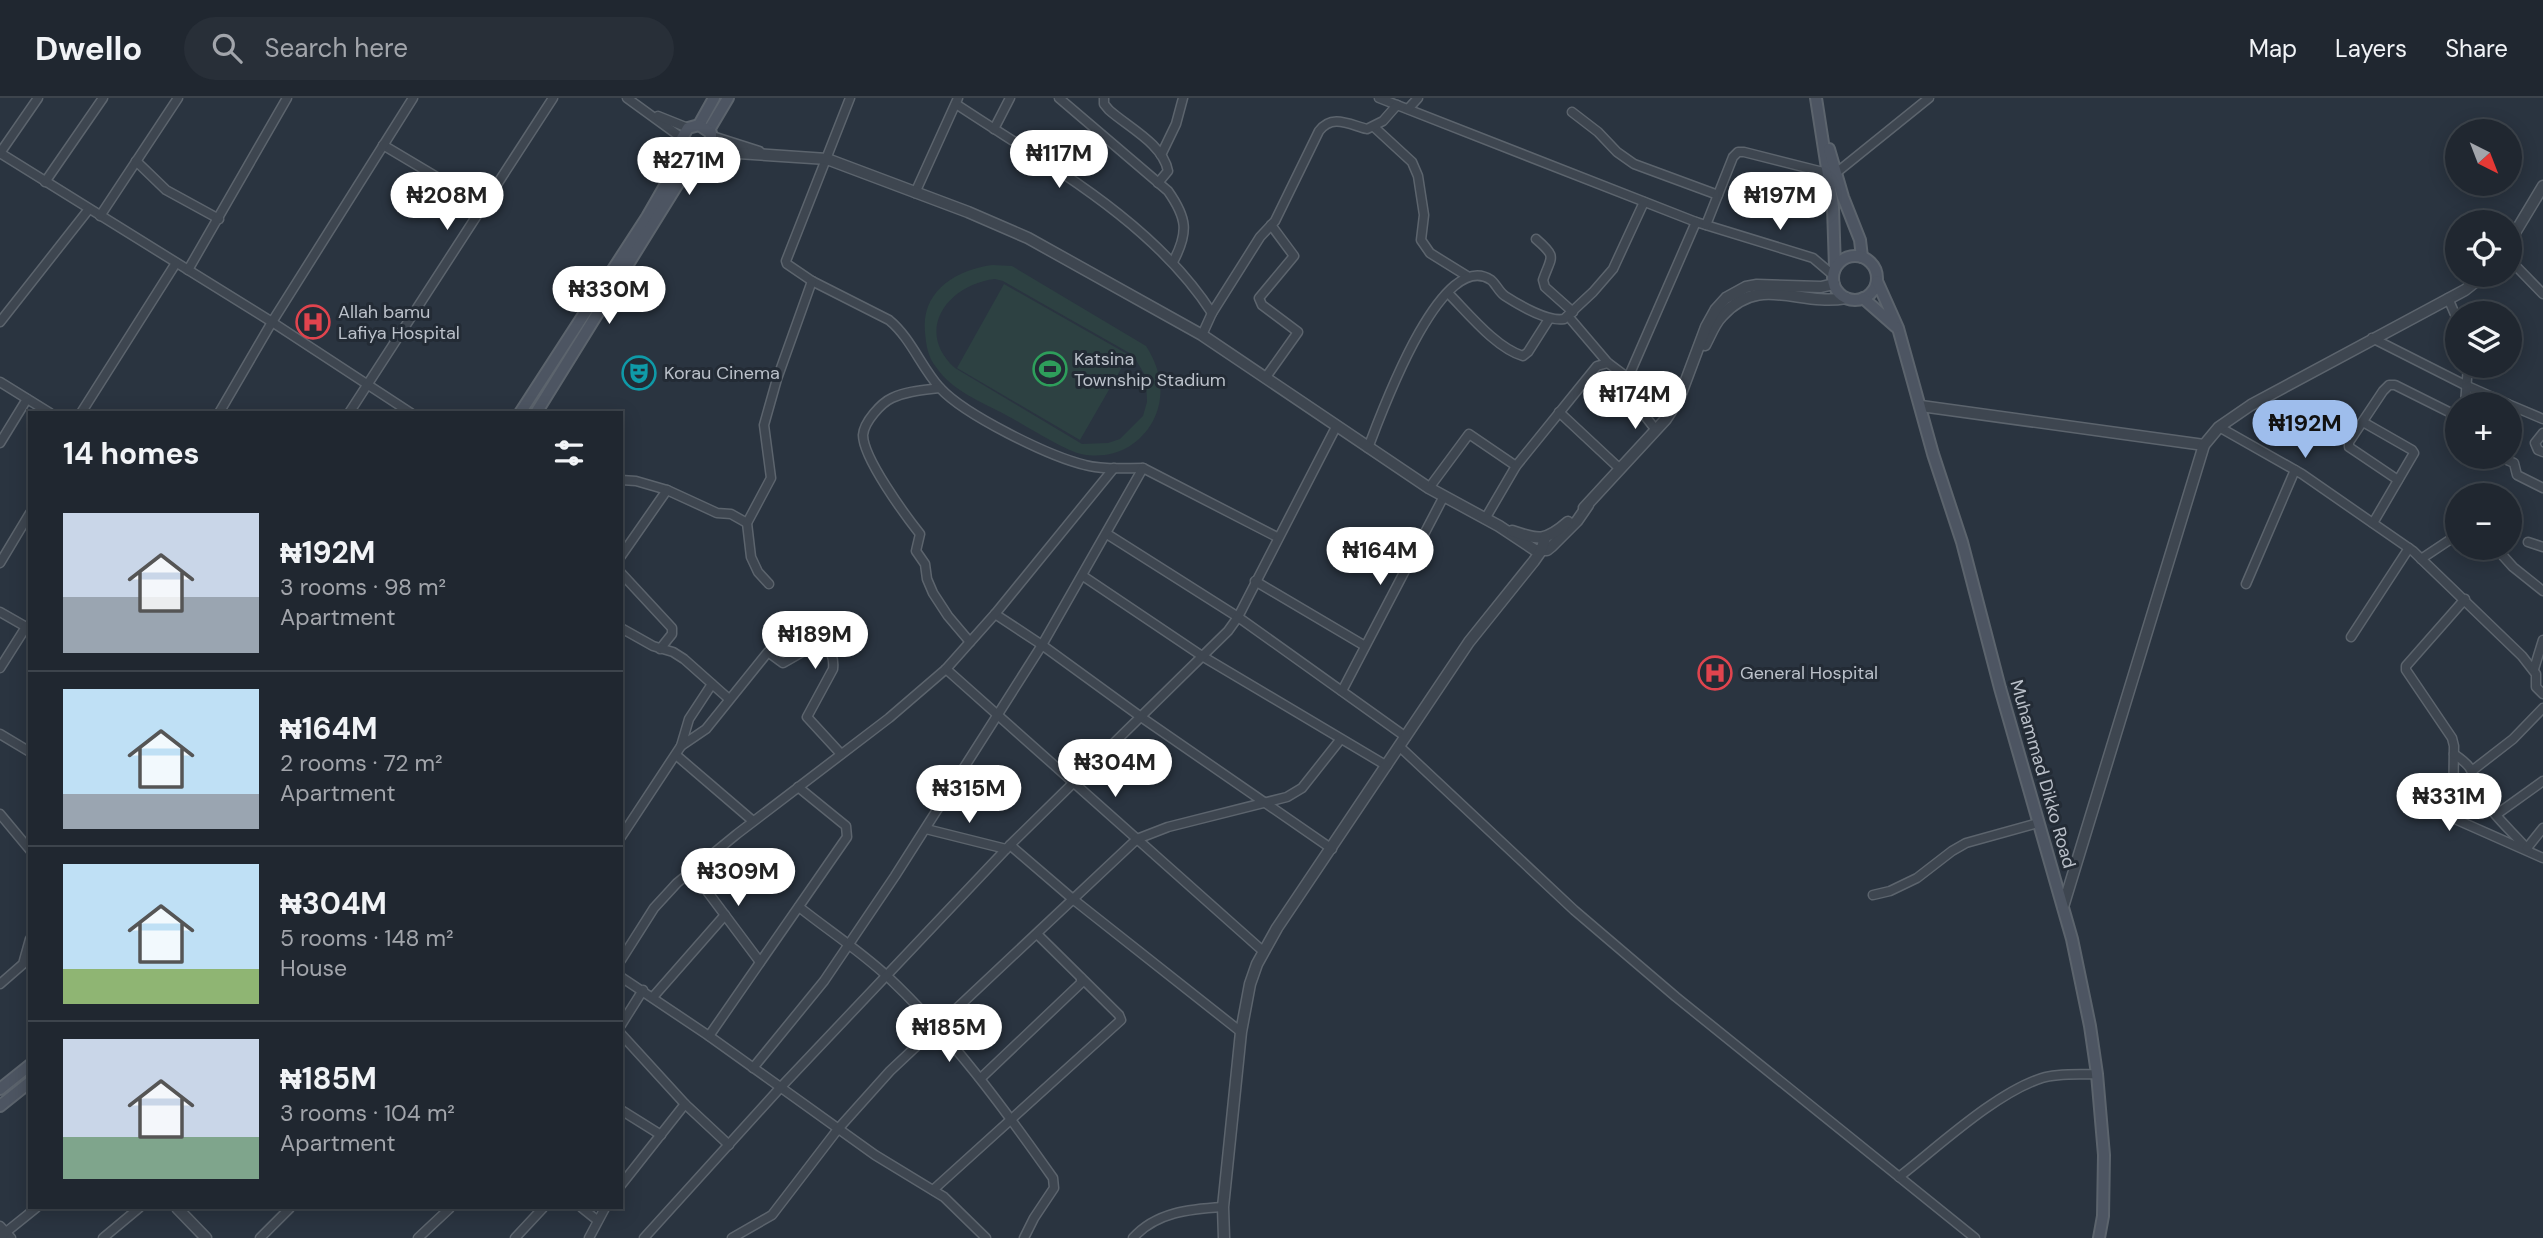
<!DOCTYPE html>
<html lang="en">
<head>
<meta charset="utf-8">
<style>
	:root { --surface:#202730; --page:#282f38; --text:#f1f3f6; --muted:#a2a5ab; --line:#3d444c; --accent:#9ebdec }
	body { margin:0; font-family:"DM Sans",sans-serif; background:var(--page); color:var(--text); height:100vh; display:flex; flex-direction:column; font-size:26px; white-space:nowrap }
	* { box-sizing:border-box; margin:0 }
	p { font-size:23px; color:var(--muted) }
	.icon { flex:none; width:38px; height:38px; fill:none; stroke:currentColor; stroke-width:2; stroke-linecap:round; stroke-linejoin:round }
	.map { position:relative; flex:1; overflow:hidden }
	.panel { position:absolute; left:28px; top:313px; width:595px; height:798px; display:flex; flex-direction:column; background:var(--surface); border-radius:0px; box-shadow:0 4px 18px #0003,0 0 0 2px var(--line) }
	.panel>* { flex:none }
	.needle { width:46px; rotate:138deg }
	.tools { position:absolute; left:2445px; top:21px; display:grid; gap:14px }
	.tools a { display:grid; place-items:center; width:77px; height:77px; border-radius:50%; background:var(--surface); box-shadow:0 4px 18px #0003,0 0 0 2px var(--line); font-size:35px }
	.price { position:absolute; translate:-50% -60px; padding:0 16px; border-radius:24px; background:#fff; color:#222; font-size:23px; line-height:46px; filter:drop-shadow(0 2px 4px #0008) }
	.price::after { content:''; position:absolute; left:50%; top:42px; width:21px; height:16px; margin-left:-10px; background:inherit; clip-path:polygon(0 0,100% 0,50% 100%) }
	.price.selected { background:var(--accent); color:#111 }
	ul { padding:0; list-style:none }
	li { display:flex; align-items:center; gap:21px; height:175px; padding:0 35px }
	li+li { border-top:2px solid var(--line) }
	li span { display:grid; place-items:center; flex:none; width:196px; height:140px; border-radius:0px; color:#555 }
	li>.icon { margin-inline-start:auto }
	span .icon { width:84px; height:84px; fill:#fffc; stroke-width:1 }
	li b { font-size:30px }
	h2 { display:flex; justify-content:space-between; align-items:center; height:84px; padding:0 35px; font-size:30px }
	header { display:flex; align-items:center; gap:42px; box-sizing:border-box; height:98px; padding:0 35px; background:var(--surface); border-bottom:2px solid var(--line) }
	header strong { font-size:33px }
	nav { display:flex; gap:38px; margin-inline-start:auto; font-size:24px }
	.search { width:490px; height:63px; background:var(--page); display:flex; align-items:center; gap:18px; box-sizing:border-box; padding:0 24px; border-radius:38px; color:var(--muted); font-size:26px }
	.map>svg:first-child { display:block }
	.pitch { fill:#2d4142; fill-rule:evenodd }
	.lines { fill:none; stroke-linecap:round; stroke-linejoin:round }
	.minor-casing { stroke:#5c646d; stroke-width:11 }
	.tertiary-casing { stroke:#5c646d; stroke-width:13 }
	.secondary-casing { stroke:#5c646d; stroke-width:14 }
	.minor { stroke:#3e4650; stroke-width:8 }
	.tertiary { stroke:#3e4650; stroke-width:10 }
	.secondary { stroke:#4d5562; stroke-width:10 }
	.labels { text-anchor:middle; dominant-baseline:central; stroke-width:6; stroke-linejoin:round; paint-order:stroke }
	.poi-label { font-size:18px; fill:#bbc1ca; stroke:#232b35; text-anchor:start }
	.street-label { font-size:18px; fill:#bbc1ca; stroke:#232b35 }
</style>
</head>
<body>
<header>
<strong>Dwello</strong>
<div class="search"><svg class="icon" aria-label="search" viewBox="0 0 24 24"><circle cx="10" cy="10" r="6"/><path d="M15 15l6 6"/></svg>Search here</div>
<nav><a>Map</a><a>Layers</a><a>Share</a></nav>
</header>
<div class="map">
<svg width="2543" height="1140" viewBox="0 0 2543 1140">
	<rect width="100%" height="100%" fill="#2a3440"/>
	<g class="pitch">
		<path d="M992 167 1012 168 1146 248C1161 271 1166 298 1153 323 1138 350 1111 362 1081 356 1065 353 1023 326 1006 317 982 304 952 293 936 269 928 259 926 247 925 234 921 193 956 172 992 167ZM995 181 1003 183 1133 257 1146 279 1147 304 1143 318 1120 341 1108 345 1082 346 955 270C913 232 949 186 995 181Z"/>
		<path d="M1004 186 1129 257 1080 342 957 270Z"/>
	</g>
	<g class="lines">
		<defs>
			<g id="minor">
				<path d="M627 0 682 40"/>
				<path d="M850 0 786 163 787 166 812 183 889 222C911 240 921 269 940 290 965 317 1048 358 1085 367 1103 372 1124 370 1143 370"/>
				<path d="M1059 0 1168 93C1187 120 1189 134 1173 164"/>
				<path d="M1104 0V6L1109 12C1128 29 1163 46 1168 73L1158 85"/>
				<path d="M1379 0 1696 124 1813 160 1833 177"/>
				<path d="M956 6C1046 66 1152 122 1212 215"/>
				<path d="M1408 11 1418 0"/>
				<path d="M1572 14 1598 34 1617 54 1634 66 1718 97"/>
				<path d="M658 18 688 30"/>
				<path d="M1374 29 1412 64 1418 78 1424 117 1421 142 1430 155 1467 178"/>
				<path d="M994 31 1010 0"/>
				<path d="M383 47 482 106"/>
				<path d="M0 55 272 224 411 315"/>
				<path d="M0 55 38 0"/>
				<path d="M1161 57 1176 26 1183 0"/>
				<path d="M136 63 166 92 219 121"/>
				<path d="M1836 75 1929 0"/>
				<path d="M45 84 103 0"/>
				<path d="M915 95 958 0"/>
				<path d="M100 118 178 0"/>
				<path d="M1706 127 1733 59 1738 54H1744L1827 75"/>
				<path d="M1536 141C1558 160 1551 158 1543 182L1545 189 1573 214"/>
				<path d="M2510 162 2543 196"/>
				<path d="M188 172 287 0"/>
				<path d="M1448 195C1468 215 1496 250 1523 258L1528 254 1549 221"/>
				<path d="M2448 200 2457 221"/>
				<path d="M1568 218 1608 265 1628 280"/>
				<path d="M0 224 89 111"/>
				<path d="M1202 237 1212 215 1260 139 1275 123 1319 33C1332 16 1348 26 1367 31L1383 23 1397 7"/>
				<path d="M2372 240 2465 287 2508 306"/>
				<path d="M1266 279 1298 234 1262 207 1259 200 1294 158 1271 127"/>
				<path d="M0 284 50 315"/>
				<path d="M940 290C924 292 907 293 892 300 881 305 864 324 863 337 863 360 905 417 920 436L916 453 925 466 927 481 933 495 948 518 970 544"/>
				<path d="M2465 306 2468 268"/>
				<path d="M2510 307 2543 321"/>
				<path d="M1559 314 1619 370"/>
				<path d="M81 315 176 165"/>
				<path d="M219 315 272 224 413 0"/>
				<path d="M349 315 553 0"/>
				<path d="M2363 324 2412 352 2414 355 2373 425"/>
				<path d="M2219 329 2302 376 2413 453 2522 558 2536 576V589L2543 596"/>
				<path d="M1656 332 1631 300 1628 280 1696 124"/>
				<path d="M2543 335 2535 345 2538 352 2543 354"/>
				<path d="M0 345 27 301"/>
				<path d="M1368 350C1380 319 1441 148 1491 182 1496 186 1499 194 1505 198 1519 207 1548 224 1564 221L1593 194 1613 171 1644 104"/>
				<path d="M2500 359 2514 365 2517 377 2543 390"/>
				<path d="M621 382 636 383 667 392 717 415 731 416 747 425"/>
				<path d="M2398 382 2349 349V344L2383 293 2389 287H2395L2457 318"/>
				<path d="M1429 390 1469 336 1516 368"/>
				<path d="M1485 421 1516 368 1597 268 1608 265"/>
				<path d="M1107 436 1238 519 1406 639"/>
				<path d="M2528 444 2543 449"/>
				<path d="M2496 450 2513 469 2543 493"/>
				<path d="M621 458 667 392"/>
				<path d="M2421 461 2457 437"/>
				<path d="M0 465 30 415"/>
				<path d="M621 475 672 530V536L660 551"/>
				<path d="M1083 478 1202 558 1387 668"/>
				<path d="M1255 483 1365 548"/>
				<path d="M769 486 758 474 751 459 747 425 771 380 764 327 777 281 812 183"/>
				<path d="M2246 486 2295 372"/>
				<path d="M2465 501 2406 568V572L2452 640 2454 648 2453 717 2455 721 2543 760"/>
				<path d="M0 514 28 530"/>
				<path d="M995 516 1042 547 1141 619 1332 751"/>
				<path d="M621 530 653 548 673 554 684 561 729 601"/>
				<path d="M2351 539 2409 450"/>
				<path d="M0 570 26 529"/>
				<path d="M946 571 1264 854"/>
				<path d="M2534 571 2543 542"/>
				<path d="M1342 593 1444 398"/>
				<path d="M0 636 30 654"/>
				<path d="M681 648 706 631 768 554 783 565 804 553 823 548C832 552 834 562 833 571L807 619 841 656"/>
				<path d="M1400 649 1574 812 1676 899 1975 1140"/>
				<path d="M2454 656C2480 674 2468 675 2481 697 2492 717 2514 735 2529 753"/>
				<path d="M676 657 753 723"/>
				<path d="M2473 672 2513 641 2543 610"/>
				<path d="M0 716 30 752"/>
				<path d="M2497 716 2543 683"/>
				<path d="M926 731 1006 751"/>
				<path d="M621 739 681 648 689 621 712 586"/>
				<path d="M1010 747 1074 802 1241 934"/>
				<path d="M2527 750 2543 730"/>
				<path d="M692 773 760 864"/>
				<path d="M1873 797 1890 793 1917 780 1952 753 1966 745 2038 725"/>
				<path d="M799 809C828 832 860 853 887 878 951 938 1003 1009 1053 1080L1054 1090 1034 1120 1024 1140"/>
				<path d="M621 862 654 810 677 785 737 736 889 620 946 571 995 516 1114 370"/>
				<path d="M621 879 709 938 875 1057 944 1099 986 1140"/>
				<path d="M0 886 23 866 30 841"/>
				<path d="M653 899 725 817"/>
				<path d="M621 927 643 892"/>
				<path d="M621 936 685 1006 729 1047"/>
				<path d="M709 938 847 739 846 728 798 689"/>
				<path d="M753 970 824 883 895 778 1042 547 1143 370 1277 439"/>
				<path d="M981 980 1081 885V880"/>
				<path d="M621 1012 661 1037"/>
				<path d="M1899 1079C1938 1049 1995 995 2042 980 2059 975 2079 977 2097 976"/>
				<path d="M621 1087 685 1006"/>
				<path d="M933 1092 1121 922 1119 917 1037 836"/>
				<path d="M582 1110 597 1122"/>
				<path d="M0 1128 11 1140"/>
				<path d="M0 1139 36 1110"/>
				<path d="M103 1140 139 1110"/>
				<path d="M260 1140 290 1110"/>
				<path d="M418 1140 450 1110"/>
				<path d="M515 1140 543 1110"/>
				<path d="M589 1140 605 1110"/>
				<path d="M644 1140 780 990 1010 747 1228 533 1238 519 1336 329"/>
				<path d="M732 1140 772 1117 838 1031 890 973 1137 741 1168 729 1287 699 1302 690 1340 642"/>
				<path d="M1133 1140C1156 1114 1190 1111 1223 1109"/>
			</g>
			<g id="tertiary">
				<path d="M712 39 759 54"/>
				<path d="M708 53 827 61 968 114 1028 140 1202 237 1429 390 1499 428 1535 452H1547L1552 448 1577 423 1588 407"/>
				<path d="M2510 143 2543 88"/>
				<path d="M1705 247C1710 238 1714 226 1722 218 1760 175 1799 209 1846 200"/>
				<path d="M1921 308 2204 347"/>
				<path d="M1584 410 1666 321 1679 301 1706 229 1716 211 1726 200 1746 189 1757 187 1821 189 1834 186"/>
				<path d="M1512 433C1539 442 1545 444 1568 424"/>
				<path d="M2063 809 2204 347 2219 329 2251 307 2465 192 2484 177"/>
				<path d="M177 1110 206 1140"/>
				<path d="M1224 1140 1223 1109 1241 934 1250 886 1257 866 1277 830 1469 544 1534 463 1541 453 1545 440"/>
			</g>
			<g id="secondary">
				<path d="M1816 0 1833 109 1835 170"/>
				<path d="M699 27 714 0"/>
				<path d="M709 32 728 0"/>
				<path d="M1829 51 1843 99 1860 142 1862 159"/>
				<circle cx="1855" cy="180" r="22"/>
				<path d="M1877 183 1898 230 1933 356 1962 444 2000 590 2072 841 2090 928 2097 976 2104 1057 2103 1118 2099 1140"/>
				<path d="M1863 200 1896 229"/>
				<path d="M520 315 647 119 685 53"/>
				<path d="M536 315 695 58 702 57 711 49V35L699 27 688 30 682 40 685 53 695 58"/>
				<path d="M0 991 30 967"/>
				<path d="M0 1008 30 984"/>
			</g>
		</defs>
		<use href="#minor" class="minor-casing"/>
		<use href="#tertiary" class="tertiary-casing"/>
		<use href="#secondary" class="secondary-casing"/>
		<use href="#minor" class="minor"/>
		<use href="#tertiary" class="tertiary"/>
		<use href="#secondary" class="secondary"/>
	</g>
	<defs>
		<symbol id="hospital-ring" viewBox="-11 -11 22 22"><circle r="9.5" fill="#232b35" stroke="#e0444e" stroke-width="1.5"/><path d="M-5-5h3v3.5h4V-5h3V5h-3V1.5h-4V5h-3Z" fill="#e0444e"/></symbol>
		<symbol id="stadium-ring" viewBox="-11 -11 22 22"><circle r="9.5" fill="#232b35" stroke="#2e9e5b" stroke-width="1.5"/><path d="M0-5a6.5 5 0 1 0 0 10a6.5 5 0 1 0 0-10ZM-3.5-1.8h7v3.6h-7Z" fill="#2e9e5b"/></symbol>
		<symbol id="theatre-ring" viewBox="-11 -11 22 22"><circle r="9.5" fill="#232b35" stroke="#0f9aa8" stroke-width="1.5"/><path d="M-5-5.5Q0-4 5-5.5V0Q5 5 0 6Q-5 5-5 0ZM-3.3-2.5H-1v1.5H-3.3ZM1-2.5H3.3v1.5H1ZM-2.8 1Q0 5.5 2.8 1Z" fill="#0f9aa8"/></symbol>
	</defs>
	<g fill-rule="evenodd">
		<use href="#hospital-ring" x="294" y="205" width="38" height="38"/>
		<use href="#stadium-ring" x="1031" y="252" width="38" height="38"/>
		<use href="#theatre-ring" x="620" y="256" width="38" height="38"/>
		<use href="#hospital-ring" x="1696" y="556" width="38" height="38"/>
	</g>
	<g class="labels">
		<g class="poi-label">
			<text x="338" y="214">Allah bamu<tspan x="338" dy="21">Lafiya Hospital</tspan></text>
			<text x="1074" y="261">Katsina<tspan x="1074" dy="21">Township Stadium</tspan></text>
			<text x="664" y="275">Korau Cinema</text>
			<text x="1740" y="575">General Hospital</text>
		</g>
		<g class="street-label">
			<text transform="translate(2043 676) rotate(74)">Muhammad Dikko Road</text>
		</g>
	</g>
</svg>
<div class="tools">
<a><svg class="needle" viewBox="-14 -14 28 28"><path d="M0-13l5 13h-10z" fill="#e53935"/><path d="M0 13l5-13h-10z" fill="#a2a5ab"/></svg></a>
<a><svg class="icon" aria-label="locate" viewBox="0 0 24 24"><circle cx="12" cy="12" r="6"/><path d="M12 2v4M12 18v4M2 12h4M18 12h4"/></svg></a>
<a><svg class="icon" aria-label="layers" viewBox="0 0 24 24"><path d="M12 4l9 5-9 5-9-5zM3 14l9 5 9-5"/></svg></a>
<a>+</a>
<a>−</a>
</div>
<b class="price" style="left:1059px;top:92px">₦117M</b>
<b class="price" style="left:689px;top:99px">₦271M</b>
<b class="price" style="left:447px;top:134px">₦208M</b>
<b class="price" style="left:1780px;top:134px">₦197M</b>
<b class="price" style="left:609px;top:228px">₦330M</b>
<b class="price" style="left:1635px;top:333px">₦174M</b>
<b class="price selected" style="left:2305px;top:362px">₦192M</b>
<b class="price" style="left:1380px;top:489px">₦164M</b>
<b class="price" style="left:815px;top:573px">₦189M</b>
<b class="price" style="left:1115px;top:701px">₦304M</b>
<b class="price" style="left:969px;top:727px">₦315M</b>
<b class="price" style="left:2449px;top:735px">₦331M</b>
<b class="price" style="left:738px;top:810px">₦309M</b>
<b class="price" style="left:949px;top:966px">₦185M</b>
<section class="panel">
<h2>14 homes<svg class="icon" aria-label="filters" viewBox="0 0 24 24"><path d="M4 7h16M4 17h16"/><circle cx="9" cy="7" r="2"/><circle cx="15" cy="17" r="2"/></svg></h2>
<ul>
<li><span style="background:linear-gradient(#c9d6e8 60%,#9aa5b1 0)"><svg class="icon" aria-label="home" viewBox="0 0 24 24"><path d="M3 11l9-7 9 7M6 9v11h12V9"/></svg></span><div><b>₦192M</b><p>3 rooms · 98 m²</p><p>Apartment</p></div></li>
<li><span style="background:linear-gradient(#bfe0f5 75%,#9aa5b1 0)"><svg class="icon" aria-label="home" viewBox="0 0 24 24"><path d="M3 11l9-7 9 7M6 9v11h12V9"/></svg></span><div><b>₦164M</b><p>2 rooms · 72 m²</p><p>Apartment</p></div></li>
<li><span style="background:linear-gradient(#bfe0f5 75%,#8fb573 0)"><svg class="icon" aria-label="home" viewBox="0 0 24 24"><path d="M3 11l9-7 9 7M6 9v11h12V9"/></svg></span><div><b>₦304M</b><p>5 rooms · 148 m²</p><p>House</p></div></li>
<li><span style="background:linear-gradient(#c9d6e8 70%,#7fa58c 0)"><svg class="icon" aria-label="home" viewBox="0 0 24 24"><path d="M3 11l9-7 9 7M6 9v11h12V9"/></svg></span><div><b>₦185M</b><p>3 rooms · 104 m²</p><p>Apartment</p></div></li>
</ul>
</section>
</div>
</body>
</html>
